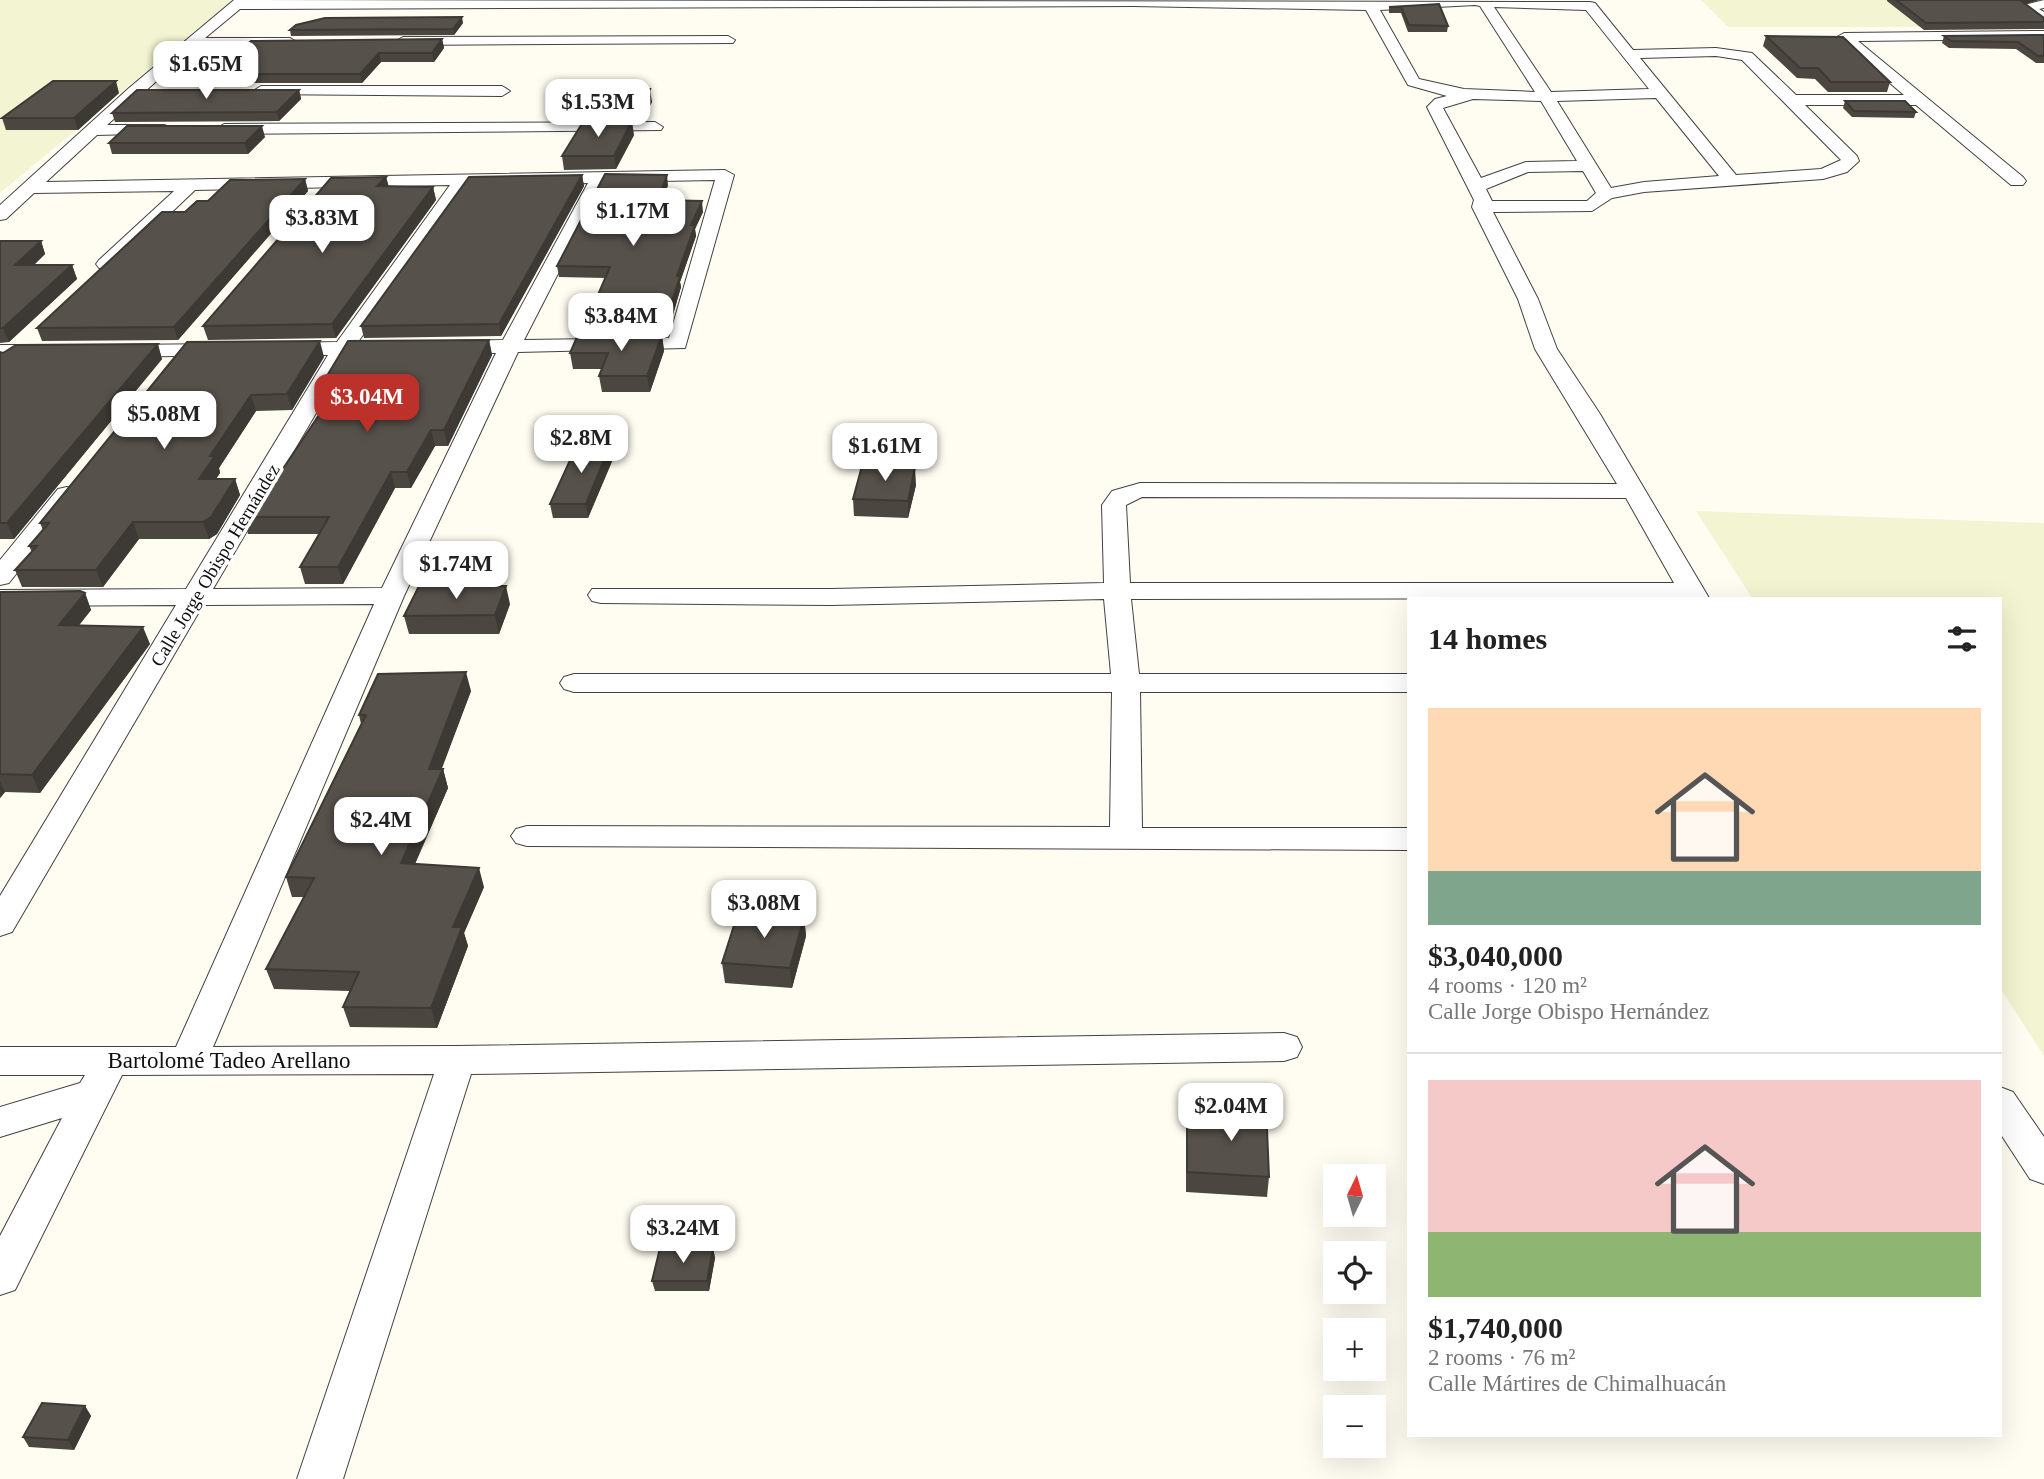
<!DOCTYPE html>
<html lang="en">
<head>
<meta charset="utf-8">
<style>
	:root { --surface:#fff; --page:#f6f6f6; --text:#222; --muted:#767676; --line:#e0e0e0; --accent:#bc322a }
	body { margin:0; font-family:Georgia,serif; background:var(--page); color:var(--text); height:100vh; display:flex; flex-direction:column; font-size:26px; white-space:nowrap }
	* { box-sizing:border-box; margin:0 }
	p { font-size:23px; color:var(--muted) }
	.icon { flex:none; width:38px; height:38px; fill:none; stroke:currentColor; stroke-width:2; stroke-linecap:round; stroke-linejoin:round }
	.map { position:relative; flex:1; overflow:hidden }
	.side { position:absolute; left:1407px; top:597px; width:595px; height:840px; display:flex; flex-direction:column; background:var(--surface); border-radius:0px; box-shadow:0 7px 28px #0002 }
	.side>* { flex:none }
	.needle { width:46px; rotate:5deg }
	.tools { position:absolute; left:1323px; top:1164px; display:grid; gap:14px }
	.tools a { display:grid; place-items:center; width:63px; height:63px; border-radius:0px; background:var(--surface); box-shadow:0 7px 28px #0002; font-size:35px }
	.price { position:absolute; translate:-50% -60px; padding:0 16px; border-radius:14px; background:#fff; color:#222; font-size:23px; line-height:46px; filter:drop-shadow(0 2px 4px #0008) }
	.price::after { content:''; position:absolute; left:50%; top:42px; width:21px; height:16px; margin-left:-10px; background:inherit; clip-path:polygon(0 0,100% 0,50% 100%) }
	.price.on { background:var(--accent); color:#fff }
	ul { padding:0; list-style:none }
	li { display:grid; align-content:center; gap:14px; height:371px; padding:0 21px }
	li+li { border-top:2px solid var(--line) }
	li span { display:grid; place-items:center; height:217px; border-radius:0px; color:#555 }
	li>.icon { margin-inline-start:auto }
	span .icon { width:126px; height:126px; fill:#fffc; stroke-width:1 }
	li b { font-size:30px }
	h2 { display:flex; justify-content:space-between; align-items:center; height:84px; padding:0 21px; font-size:30px }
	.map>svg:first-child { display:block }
	.farmland { fill:#f3f4d1 }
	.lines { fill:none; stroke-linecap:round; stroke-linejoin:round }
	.street-casing { stroke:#424242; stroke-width:2 }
	.street { fill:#fff; fill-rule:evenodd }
	.wall { fill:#4b4640 }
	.shaded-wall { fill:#3d3934 }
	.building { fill:#57514b; stroke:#3d3934; stroke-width:2 }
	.labels { text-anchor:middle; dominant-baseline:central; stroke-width:7; stroke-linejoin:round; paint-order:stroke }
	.street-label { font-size:19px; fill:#0f0f0f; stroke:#fff }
	.near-street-label { font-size:23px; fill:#0f0f0f; stroke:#fff }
</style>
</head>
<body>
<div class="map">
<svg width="2044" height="1479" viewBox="0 0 2044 1479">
	<rect width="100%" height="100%" fill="#fffdf1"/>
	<g class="farmland">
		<path d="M0 0H232L0 193Z"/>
		<path d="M1701 0H1903L1942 27H1728Z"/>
		<path d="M1696 511 2044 523V1056L2000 988V598H1752Z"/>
	</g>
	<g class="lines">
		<defs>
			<g id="street">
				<path d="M234 0 1590 2 1595 3 1633 50 1716 48 1752 53 1796 95H1904L1839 40 1837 37 1844 33 2044 31V39L1858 41 2023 177 2026 181 2023 185H2011L1916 105H1805L1857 156 1859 161 1847 172 1823 179 1644 192 1612 198 1592 211 1493 212 1538 299 1557 349 1600 414 1709 598 1131 599 1139 674H1409V692H1140L1142 828H1409V850L527 846 516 843 511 836 516 829 527 826 1110 827 1112 692H574L564 689 560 683 564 677 574 674H1111L1104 599 831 605 601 603 592 601 588 595 592 589H831L1104 583 1102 505 1112 491 1140 483 1617 484 1535 349 1518 299 1472 207 1474 200 1427 107 1435 99 1447 96 1408 85 1366 10 1133 6 240 9 205 38H290L297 42 290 46 195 47 107 125H164L170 127V133L97 135 46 182 725 170 734 175 685 348 518 352 404 596 213 1047 457 1046 1284 1033 1297 1037 1302 1047 1297 1057 1284 1061 471 1074 343 1479H297L434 1074 122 1075 15 1290 0 1295V1236L62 1118 0 1137V1107L80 1083 85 1075H0V1047H176L374 604 203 605 12 932 0 936V896L176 605 0 606V590L186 589 328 355H282L271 349 282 343 337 342 450 185 195 190 113 268H99L96 264 99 260 174 191 34 193 6 219 0 220V205L129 88ZM1475 5 1480 6 1535 92 1464 89 1419 79 1380 10ZM1494 7 1586 10 1649 89 1551 92ZM1716 56 1742 60 1841 160 1821 169 1736 175 1640 58ZM1656 98 1719 176 1644 182 1611 188 1557 101ZM1473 99 1541 101 1577 161 1526 162 1481 178 1443 108ZM1583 171 1596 193 1587 201H1492L1486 189 1528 172ZM715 180 669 338 524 340 605 182ZM588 183 503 340 450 341 439 347 450 353H496L382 588 213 589 350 355 383 354 394 348 383 342H358L469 185ZM1142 497 1626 498 1674 583H1130L1126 505Z"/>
				<path d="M2044 0V8L2039 9 2044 12V23L2020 6Z"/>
				<path d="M728 36 735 40 733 43 403 45 396 41 403 37Z"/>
				<path d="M261 86H502L510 91 502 96 255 94 253 91Z"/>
				<path d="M655 122 663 127 661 130 224 134 216 129 224 124Z"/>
				<path d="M222 344 233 350 230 355 121 357 110 351 121 345Z"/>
				<path d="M0 345H47L58 351 47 357H0Z"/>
				<path d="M67 487 76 489 79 494 9 583 0 585V560L58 489Z"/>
				<path d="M2000 1087 2013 1092 2044 1137V1184L2030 1179 2000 1133Z"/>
			</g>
		</defs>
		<use href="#street" class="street-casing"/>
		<use href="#street" class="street"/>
	</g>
	<g class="wall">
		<path d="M1887 0H2039L2025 4 2044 18V29L1924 30 1887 1Z"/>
		<path d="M1439 4 1448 26 1447 32H1408L1401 13H1389V7Z"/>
		<path d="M463 23 454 35 291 36 290 30Z"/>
		<path d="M2044 35V63H2036L2016 49 1949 48 1942 43 1944 36Z"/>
		<path d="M1766 36 1890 82 1887 92H1828L1815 79 1797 78 1763 46Z"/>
		<path d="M442 39 444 48 434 62H381L362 83H212L210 74Z"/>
		<path d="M299 90 301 99 279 121 115 122 112 113Z"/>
		<path d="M119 93 78 130H6L2 118Z"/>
		<path d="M1845 101 1916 112 1914 118 1852 117 1843 108Z"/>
		<path d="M652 102 642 119 595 120 593 107Z"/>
		<path d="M634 135 616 169 564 170 562 156Z"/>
		<path d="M265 137 248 154H112L109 143Z"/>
		<path d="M582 175 584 186 501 336 364 338 361 326Z"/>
		<path d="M386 177 389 187H433L436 200 336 338 208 340 203 326Z"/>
		<path d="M305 179 308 191 178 340 42 341 37 328 185 212 208 201Z"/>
		<path d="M668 185 663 200 703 212 695 229 696 236 680 282 681 287 667 335H662L664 351 650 392H602L599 376 602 369H573L570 353 653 335 587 336 585 325 605 278 559 277 557 266Z"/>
		<path d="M0 241H41L45 254 34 265H72L77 279 9 342 0 343Z"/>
		<path d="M489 340 492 355 448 446H435L411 488H395L343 584H305L300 567 320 534H248L243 517 276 479 322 410H321L316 394Z"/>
		<path d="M187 342 324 357 292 410 256 411 219 468 220 473 216 479H235L240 495 217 534 209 539H139L103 587H22L15 570 32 552 29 546 43 530 40 523Z"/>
		<path d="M0 352 162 359 14 539H0Z"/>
		<path d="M610 445 613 459 588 518H553L550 504Z"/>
		<path d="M916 485 908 518 854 516 853 499Z"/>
		<path d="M0 592 85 593 91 610 79 625 150 644 40 793 5 792 0 798Z"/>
		<path d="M510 604 499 634H409L404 616Z"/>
		<path d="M471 691 441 769H443L448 788 415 864 484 887 464 933 468 946 437 1028 350 1027 343 1007 350 991 274 989 266 969 304 897H292L286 877 361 724 359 715Z"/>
		<path d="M804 917 806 936 792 988 725 983 722 963Z"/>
		<path d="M1220 1103 1269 1177 1267 1197 1186 1192V1142L1187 1122 1218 1123Z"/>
		<path d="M713 1248 715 1258 709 1291H655L652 1281Z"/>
		<path d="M85 1406 91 1416 74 1450 29 1447 23 1437Z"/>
	</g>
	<g class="shaded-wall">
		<path d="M2020 0H2039L2017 7Z"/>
		<path d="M462 17 463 23 454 35 453 29Z"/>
		<path d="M442 39 444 48 434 62 432 53Z"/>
		<path d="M379 53 381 62 362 83 360 74Z"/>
		<path d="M116 81 119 93 78 130 74 118Z"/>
		<path d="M650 89 652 102 642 119 641 106Z"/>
		<path d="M299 90 301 99 279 121 277 112Z"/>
		<path d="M632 121 634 135 616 169 614 156Z"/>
		<path d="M262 126 265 137 248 154 245 143Z"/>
		<path d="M582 175 584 186 501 336 499 324Z"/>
		<path d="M667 175 668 185 659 211 658 200Z"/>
		<path d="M386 177 389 189 377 186Z"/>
		<path d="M305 179 308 191 178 340 174 327Z"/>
		<path d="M433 187 436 200 336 338 332 324Z"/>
		<path d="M702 201 703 212 695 229 696 236 680 282 681 287 667 335 665 324 677 276 691 225Z"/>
		<path d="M41 241 45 254 20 278 15 265Z"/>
		<path d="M72 265 77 279 9 342 3 328Z"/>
		<path d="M662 335 664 351 650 392 647 376Z"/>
		<path d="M489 340 492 355 448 446 444 430Z"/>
		<path d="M320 341 324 357 292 410 287 394Z"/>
		<path d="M158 344 162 359 14 539 7 523Z"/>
		<path d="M251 395 256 411 219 468 220 473 204 495 199 479 210 456Z"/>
		<path d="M431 430 435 446 411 488 407 472Z"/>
		<path d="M610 445 613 459 588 518 586 504Z"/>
		<path d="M915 467 916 485 908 518V501Z"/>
		<path d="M391 472 395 488 343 584 338 567Z"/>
		<path d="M235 479 240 495 217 534 209 539 203 522Z"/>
		<path d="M133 522 139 539 103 587 96 570Z"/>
		<path d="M506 586 510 604 499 634 495 615Z"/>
		<path d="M85 593 91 610 66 642 59 625Z"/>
		<path d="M143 627 150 644 40 793 32 775Z"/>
		<path d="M466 672 471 691 435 787 443 769 448 788 407 882 401 863 429 769Z"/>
		<path d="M0 781 5 792 0 798Z"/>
		<path d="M479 868 484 887 464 933 468 946 437 1028 431 1008 453 927Z"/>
		<path d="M804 917 806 936 792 988 790 968Z"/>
		<path d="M713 1248 715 1258 709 1291 707 1281Z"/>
		<path d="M85 1406 91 1416 74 1450 68 1440Z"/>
	</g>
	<g class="building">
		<path d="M1896 0H2020L2044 18V22L1926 23Z"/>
		<path d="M1439 4 1448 26 1409 25 1401 7H1389Z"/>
		<path d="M462 17 453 29 290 30 296 25 325 18Z"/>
		<path d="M2044 35V56H2038L2018 42 1951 41 1944 36Z"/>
		<path d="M1766 36 1843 37 1890 82H1831L1818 68H1800Z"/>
		<path d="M442 39 432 53H379L360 74H210L251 41Z"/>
		<path d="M53 81H116L74 118H2Z"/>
		<path d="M603 89H650L641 106 593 107Z"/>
		<path d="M137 90H299L277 112 112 113Z"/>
		<path d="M1845 101H1905L1916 112 1854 111Z"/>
		<path d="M632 121 614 156H562L583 122Z"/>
		<path d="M127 126H262L245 143H109Z"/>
		<path d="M605 174 667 175 658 200 702 201 691 225H695L677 276H680L665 324 585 325 610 267 557 266Z"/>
		<path d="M582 175 499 324 361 326 469 177Z"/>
		<path d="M386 177 377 186 433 187 332 324 203 326 331 178Z"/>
		<path d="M305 179 174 327 37 328 162 212H185L197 201H208L230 180Z"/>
		<path d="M0 241H41L15 265H72L3 328H0Z"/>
		<path d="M662 335 647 376H599L608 353H570L577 337Z"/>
		<path d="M489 340 444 430H431L407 472H391L338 567H300L329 517H243L266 479H276L333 394H316L348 341Z"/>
		<path d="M320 341 287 394 251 395 210 456H215L199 479H235L211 517 203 522H133L96 570H15L37 546H29L49 523H40L187 342Z"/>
		<path d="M158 344 7 523H0V352L3 353 16 345Z"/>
		<path d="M577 445H610L586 504H550Z"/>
		<path d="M862 466 915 467 908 501 853 499Z"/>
		<path d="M419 586H506L495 615 404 616Z"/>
		<path d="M80 591 85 593 59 625 143 627 32 775 0 774V592Z"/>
		<path d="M466 672 429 769H443L401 863 479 868 453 927H462L431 1008 343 1007 359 972 266 969 314 878 286 877 366 715H359L378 674Z"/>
		<path d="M738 913 804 917 790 968 722 963Z"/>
		<path d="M1220 1103 1266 1106 1269 1177 1187 1172V1122L1221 1124Z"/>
		<path d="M660 1248H713L707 1281H652Z"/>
		<path d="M42 1403 85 1406 68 1440 23 1437Z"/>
	</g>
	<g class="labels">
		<g class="street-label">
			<text transform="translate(215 565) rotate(-59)">Calle Jorge Obispo Hernández</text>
		</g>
		<g class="near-street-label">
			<text x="229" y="1060">Bartolomé Tadeo Arellano</text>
		</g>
	</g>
</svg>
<div class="tools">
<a><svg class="needle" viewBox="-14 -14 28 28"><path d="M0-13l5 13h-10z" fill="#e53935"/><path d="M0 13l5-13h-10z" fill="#767676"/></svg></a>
<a><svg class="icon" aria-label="locate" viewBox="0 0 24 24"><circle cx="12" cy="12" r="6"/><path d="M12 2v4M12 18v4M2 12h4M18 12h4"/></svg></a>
<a>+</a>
<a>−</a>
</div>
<b class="price" style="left:206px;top:101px">$1.65M</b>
<b class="price" style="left:598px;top:139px">$1.53M</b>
<b class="price" style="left:633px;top:248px">$1.17M</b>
<b class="price" style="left:322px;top:255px">$3.83M</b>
<b class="price" style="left:621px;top:353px">$3.84M</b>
<b class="price on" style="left:367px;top:434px">$3.04M</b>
<b class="price" style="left:164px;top:451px">$5.08M</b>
<b class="price" style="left:581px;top:475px">$2.8M</b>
<b class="price" style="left:885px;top:483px">$1.61M</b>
<b class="price" style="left:456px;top:601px">$1.74M</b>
<b class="price" style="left:381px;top:857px">$2.4M</b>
<b class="price" style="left:764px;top:940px">$3.08M</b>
<b class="price" style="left:1231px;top:1143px">$2.04M</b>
<b class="price" style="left:683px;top:1265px">$3.24M</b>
<section class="side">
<h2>14 homes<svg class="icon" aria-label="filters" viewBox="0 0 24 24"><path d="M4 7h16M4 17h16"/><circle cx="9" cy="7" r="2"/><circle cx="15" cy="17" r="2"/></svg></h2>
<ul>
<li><span style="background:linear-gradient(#ffd9b3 75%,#7fa58c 0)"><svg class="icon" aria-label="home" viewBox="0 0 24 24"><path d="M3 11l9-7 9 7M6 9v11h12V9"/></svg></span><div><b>$3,040,000</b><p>4 rooms · 120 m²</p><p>Calle Jorge Obispo Hernández</p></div></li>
<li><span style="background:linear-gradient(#f6c9c9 70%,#8fb573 0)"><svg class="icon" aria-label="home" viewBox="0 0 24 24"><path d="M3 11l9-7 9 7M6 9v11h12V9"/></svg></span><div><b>$1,740,000</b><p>2 rooms · 76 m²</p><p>Calle Mártires de Chimalhuacán</p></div></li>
</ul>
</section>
</div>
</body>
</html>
